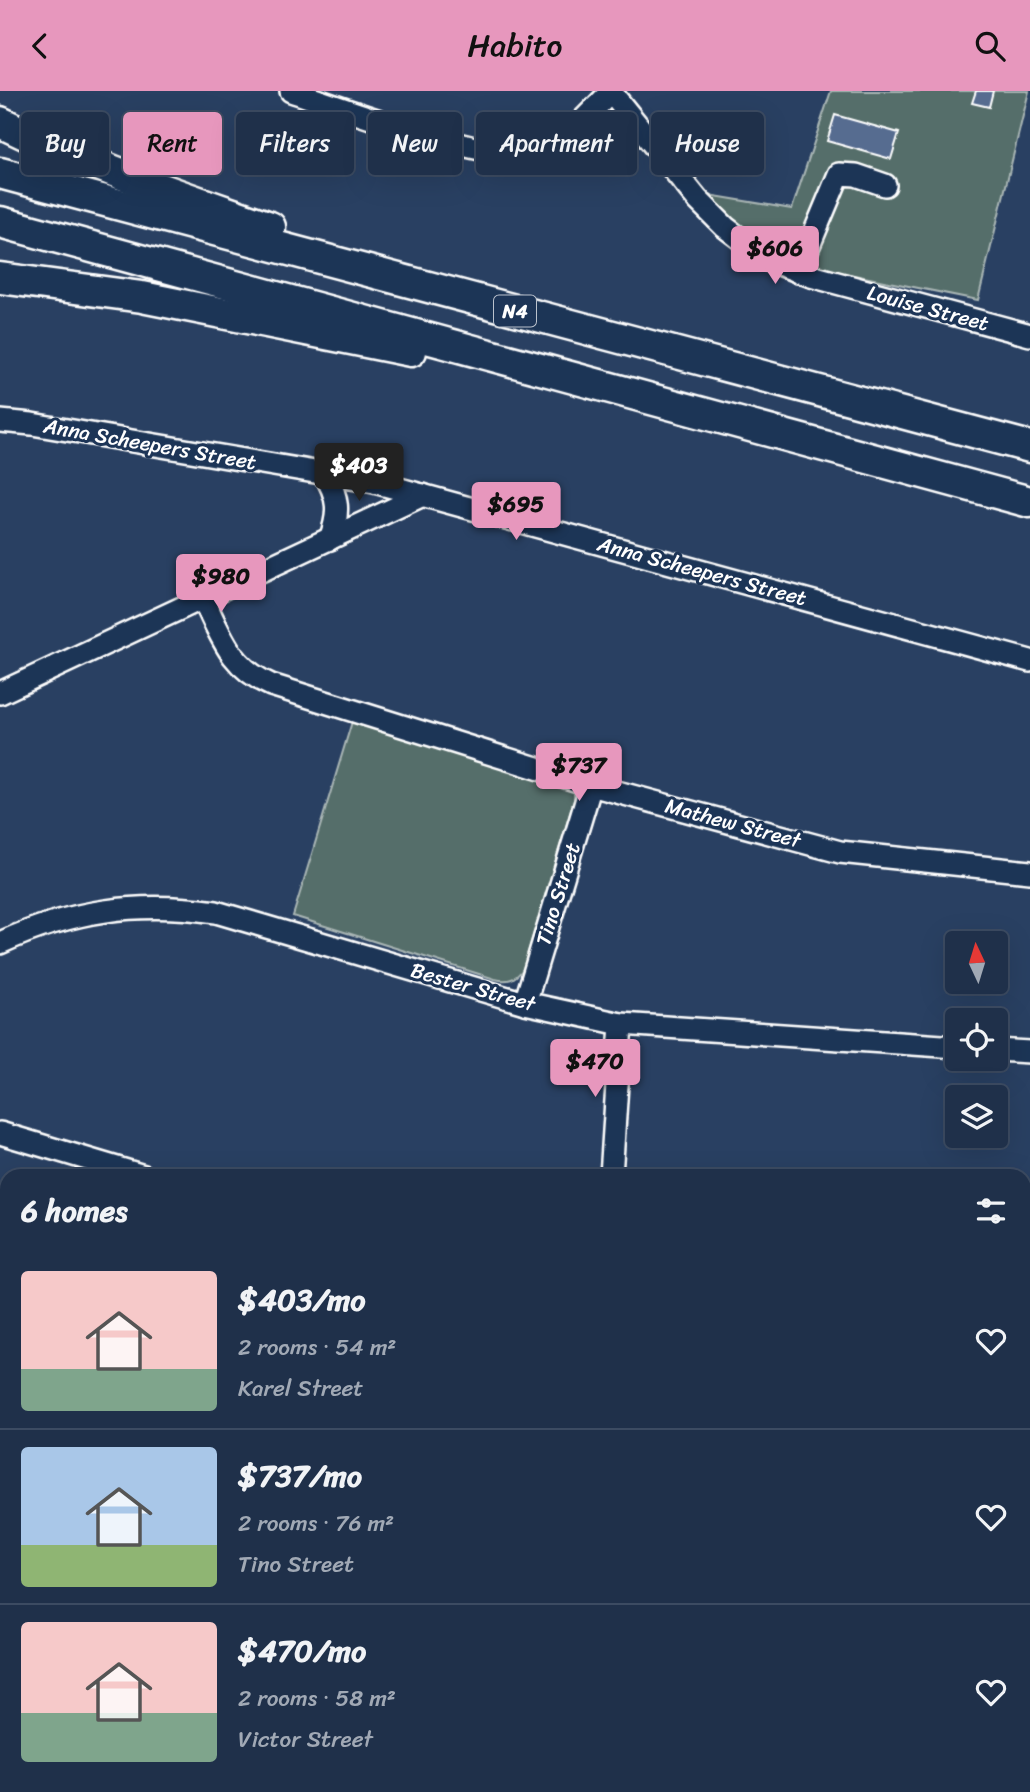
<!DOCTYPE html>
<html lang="en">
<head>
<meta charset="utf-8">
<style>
	:root { --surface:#1f304a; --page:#273851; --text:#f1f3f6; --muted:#a1a9b5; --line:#3c4b62; --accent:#e797bd }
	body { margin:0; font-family:Sriracha,sans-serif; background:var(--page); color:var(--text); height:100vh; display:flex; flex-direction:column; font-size:26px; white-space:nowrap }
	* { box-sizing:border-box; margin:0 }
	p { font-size:23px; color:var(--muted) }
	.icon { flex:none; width:38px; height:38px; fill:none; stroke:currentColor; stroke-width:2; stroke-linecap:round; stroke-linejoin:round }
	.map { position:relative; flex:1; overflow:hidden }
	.sheet { position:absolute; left:0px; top:1078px; width:1031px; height:623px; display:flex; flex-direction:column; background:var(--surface); border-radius:21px 21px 0 0; box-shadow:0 7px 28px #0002,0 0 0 2px var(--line) }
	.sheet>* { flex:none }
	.banner { position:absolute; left:21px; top:21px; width:989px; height:63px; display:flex; gap:14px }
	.needle { width:46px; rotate:356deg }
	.buttons { position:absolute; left:945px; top:840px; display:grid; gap:14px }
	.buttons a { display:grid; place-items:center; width:63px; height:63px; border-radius:7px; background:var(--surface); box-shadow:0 7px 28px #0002,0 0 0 2px var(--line); font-size:35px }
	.price { position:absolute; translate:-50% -60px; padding:0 16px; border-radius:7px; background:var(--accent); color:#111; font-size:23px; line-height:46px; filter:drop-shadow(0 2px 4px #0008) }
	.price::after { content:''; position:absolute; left:50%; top:42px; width:21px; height:16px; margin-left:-10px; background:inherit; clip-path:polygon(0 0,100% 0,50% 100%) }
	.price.on { background:#222; color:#fff }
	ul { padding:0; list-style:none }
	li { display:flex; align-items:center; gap:21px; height:175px; padding:0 21px }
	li+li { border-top:2px solid var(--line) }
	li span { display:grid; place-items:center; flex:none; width:196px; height:140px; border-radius:7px; color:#555 }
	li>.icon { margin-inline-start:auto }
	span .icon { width:84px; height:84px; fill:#fffc; stroke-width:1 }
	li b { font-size:30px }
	h2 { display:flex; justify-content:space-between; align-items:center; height:84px; padding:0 21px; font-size:30px }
	.tag { padding:0 24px; border-radius:7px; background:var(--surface); box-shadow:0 7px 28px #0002,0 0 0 2px var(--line); font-size:24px; line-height:63px }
	.tag.on { background:var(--accent); color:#111 }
	header { display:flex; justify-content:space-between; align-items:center; height:91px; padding:0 21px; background:var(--accent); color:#111; font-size:32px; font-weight:600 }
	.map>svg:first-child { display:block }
	.green { fill:#556e6b; stroke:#aab6b5; stroke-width:2 }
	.building { fill:#576c90; stroke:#fff; stroke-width:2 }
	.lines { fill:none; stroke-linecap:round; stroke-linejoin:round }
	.minor-casing { stroke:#fff; stroke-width:26 }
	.highway-casing { stroke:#fff; stroke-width:35 }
	.minor { stroke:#1d3557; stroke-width:21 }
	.highway { stroke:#1d3557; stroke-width:30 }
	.labels { text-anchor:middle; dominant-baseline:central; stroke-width:6; stroke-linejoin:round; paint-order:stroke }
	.shield { fill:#1d3557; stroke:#bbc2cd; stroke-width:2 }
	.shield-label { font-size:19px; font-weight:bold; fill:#fff }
	.street-label { font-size:21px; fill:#fff; stroke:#1d3557 }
</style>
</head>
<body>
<header><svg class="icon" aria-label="back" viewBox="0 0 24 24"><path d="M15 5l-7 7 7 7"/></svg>Habito<svg class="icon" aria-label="search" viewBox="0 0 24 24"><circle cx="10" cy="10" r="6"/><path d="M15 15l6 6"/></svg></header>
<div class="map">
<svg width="1030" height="1701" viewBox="0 0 1030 1701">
	<rect width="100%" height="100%" fill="#294062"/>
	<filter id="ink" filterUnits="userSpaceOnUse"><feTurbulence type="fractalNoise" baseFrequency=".0143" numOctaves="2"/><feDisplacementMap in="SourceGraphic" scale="14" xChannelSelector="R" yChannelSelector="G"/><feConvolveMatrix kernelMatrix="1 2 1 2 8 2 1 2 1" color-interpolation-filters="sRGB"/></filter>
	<g filter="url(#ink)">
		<g class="green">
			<path d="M831 0H1029L978 209 770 167 697 102 792 118Z"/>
			<path d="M354 624 574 698V709L523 878C515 889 508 891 495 888L293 825Z"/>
		</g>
		<g class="building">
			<path d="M976 0H993L989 16 972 12Z"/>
			<path d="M835 24 899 42 891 68 827 50Z"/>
		</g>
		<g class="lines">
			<defs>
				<g id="minor">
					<path d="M291 0C336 15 496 74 536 62 565 53 589 22 611 1"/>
					<path d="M610 0 698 109 725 136 768 169 811 185 1030 244"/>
					<path d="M798 181 839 83 856 84 885 94"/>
					<path d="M0 330 32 333 374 391 1030 570"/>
					<path d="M324 382C339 406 340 422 330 448"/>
					<path d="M203 508C222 546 230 576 271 594L591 694 840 761 1030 781"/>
					<path d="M0 602 423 404"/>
					<path d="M0 852C72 819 137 810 216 821L525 912 621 933 957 956"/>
					<path d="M525 912 591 694"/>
					<path d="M996 959 1030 961"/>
					<path d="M0 1042 144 1085"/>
					<path d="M611 1085 621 933"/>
					<path d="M1024 1204H1030"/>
					<path d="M0 1255 7 1257"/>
					<path d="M1024 1408 1030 1409"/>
					<path d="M0 1460 7 1462"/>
					<path d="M1024 1640H1030"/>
					<path d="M381 1701 386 1694"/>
					<path d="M639 1701 640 1694"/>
					<path d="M884 1701 886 1694"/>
				</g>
				<g id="highway">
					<path d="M0 31C87 74 179 104 270 136"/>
					<path d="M0 82 1030 356"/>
					<path d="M0 131 1030 411"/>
					<path d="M0 187 142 206 411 260"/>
				</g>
			</defs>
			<use href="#minor" class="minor-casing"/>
			<use href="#highway" class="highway-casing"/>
			<use href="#minor" class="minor"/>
			<use href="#highway" class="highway"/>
		</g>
	</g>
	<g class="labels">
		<rect class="shield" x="494" y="204.5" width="42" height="31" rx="5"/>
		<g class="shield-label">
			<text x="515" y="220">N4</text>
		</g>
		<g class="street-label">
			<text transform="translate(928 217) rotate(15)">Louise Street</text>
			<text transform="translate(150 353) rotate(10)">Anna Scheepers Street</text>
			<text transform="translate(702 480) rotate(15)">Anna Scheepers Street</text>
			<text transform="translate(733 732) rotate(15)">Mathew Street</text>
			<text transform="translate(558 803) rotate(-73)">Tino Street</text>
			<text transform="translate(473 896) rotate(16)">Bester Street</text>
		</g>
	</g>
</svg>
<div class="buttons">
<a><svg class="needle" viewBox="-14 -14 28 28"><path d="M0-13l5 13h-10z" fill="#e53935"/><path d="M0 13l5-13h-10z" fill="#a1a9b5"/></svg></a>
<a><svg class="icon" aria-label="locate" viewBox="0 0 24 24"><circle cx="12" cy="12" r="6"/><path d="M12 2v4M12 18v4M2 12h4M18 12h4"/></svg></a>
<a><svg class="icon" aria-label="layers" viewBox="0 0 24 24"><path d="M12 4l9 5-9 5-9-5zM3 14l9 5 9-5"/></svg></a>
</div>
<b class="price" style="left:775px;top:195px">$606</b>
<b class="price on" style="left:359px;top:412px">$403</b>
<b class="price" style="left:516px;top:451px">$695</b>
<b class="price" style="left:221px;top:523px">$980</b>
<b class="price" style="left:579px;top:712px">$737</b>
<b class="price" style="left:595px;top:1008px">$470</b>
<div class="banner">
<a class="tag">Buy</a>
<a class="tag on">Rent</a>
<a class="tag">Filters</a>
<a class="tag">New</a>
<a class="tag">Apartment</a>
<a class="tag">House</a>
</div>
<section class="sheet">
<h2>6 homes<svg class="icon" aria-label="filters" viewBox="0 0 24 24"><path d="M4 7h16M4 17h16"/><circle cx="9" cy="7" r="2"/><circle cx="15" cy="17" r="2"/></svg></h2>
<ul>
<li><span style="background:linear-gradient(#f6c9c9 70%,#7fa58c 0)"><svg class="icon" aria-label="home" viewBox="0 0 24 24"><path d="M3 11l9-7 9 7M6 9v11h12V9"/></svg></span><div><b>$403/mo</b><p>2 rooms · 54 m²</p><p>Karel Street</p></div><svg class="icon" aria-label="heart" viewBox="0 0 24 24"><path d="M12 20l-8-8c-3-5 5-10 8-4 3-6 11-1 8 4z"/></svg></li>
<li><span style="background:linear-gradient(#a9c7e8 70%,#8fb573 0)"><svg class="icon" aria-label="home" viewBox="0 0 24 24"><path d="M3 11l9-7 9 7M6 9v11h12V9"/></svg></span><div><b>$737/mo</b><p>2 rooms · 76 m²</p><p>Tino Street</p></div><svg class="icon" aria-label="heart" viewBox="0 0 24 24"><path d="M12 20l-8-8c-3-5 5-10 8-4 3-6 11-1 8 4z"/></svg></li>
<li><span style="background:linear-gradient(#f6c9c9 65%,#7fa58c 0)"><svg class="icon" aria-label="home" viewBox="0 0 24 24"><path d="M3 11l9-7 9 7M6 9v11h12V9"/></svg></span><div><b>$470/mo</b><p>2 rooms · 58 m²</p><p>Victor Street</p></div><svg class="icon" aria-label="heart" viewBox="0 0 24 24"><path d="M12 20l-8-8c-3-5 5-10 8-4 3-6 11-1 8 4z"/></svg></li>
</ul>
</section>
</div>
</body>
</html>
